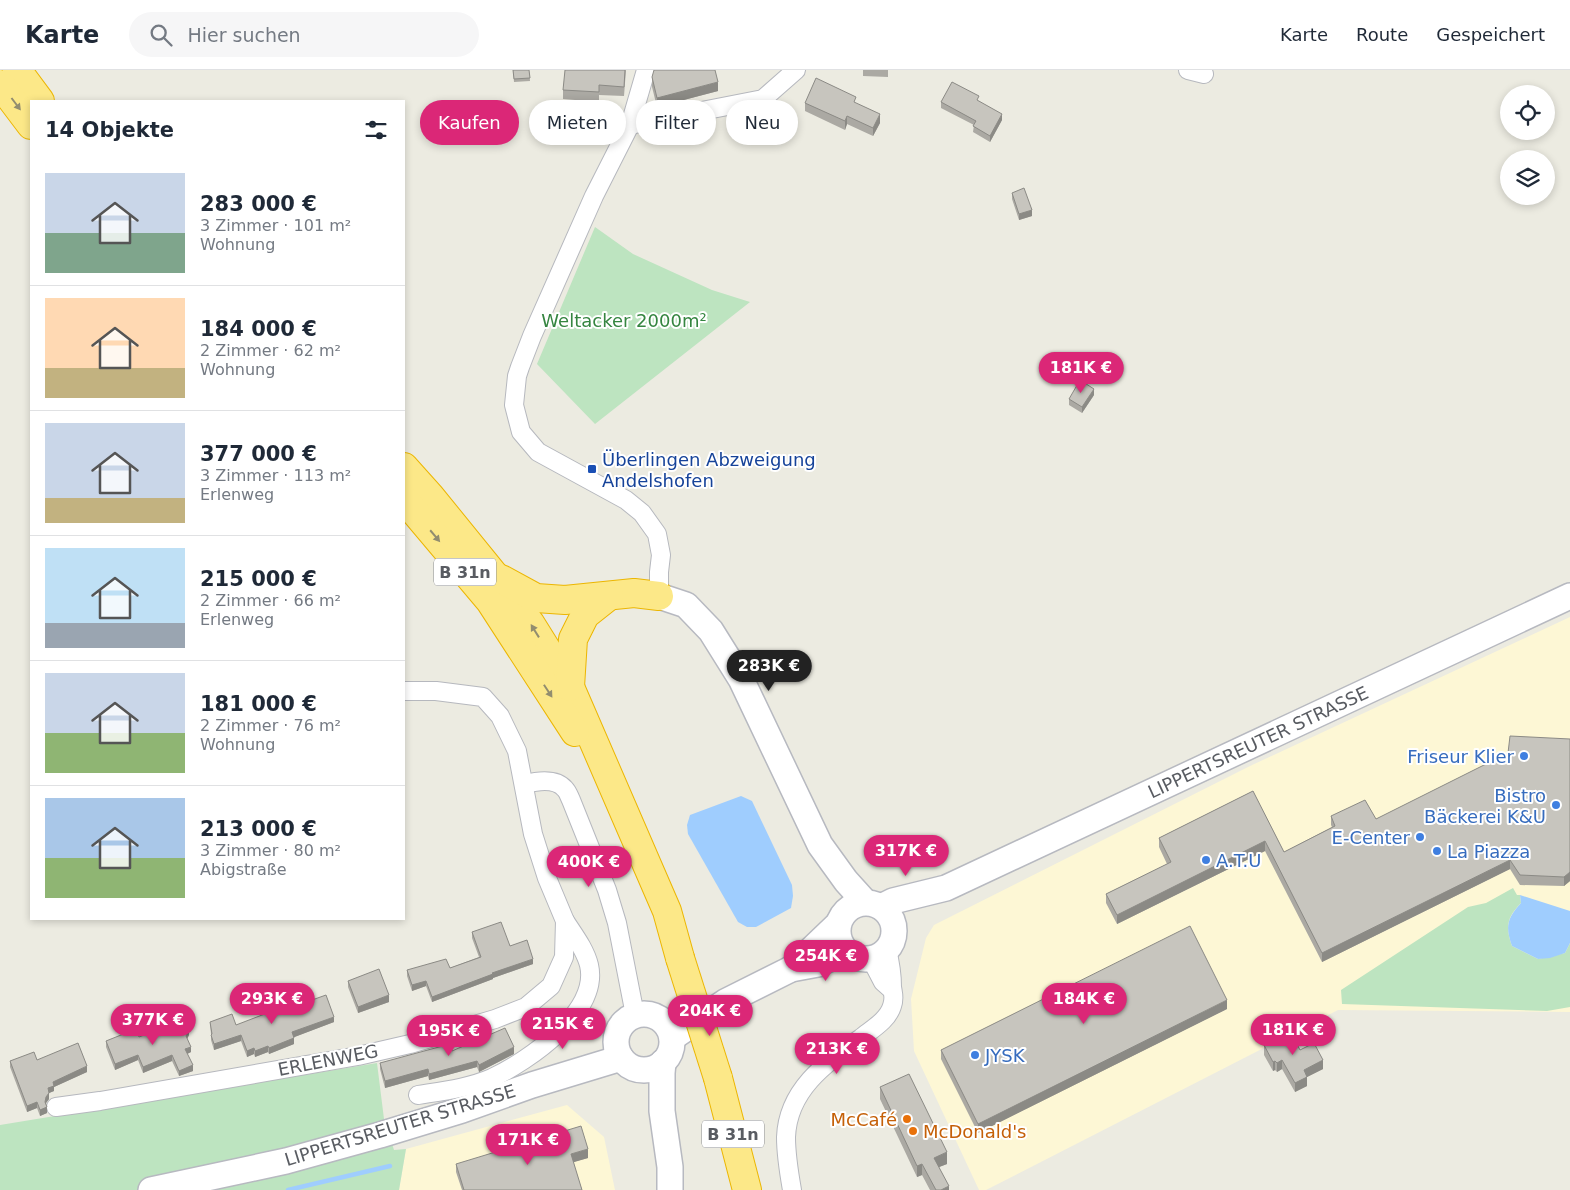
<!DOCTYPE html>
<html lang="de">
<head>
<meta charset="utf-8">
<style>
	:root { --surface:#fff; --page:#f6f6f7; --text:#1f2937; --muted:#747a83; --line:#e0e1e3; --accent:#db2777 }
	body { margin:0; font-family:"DejaVu Sans",sans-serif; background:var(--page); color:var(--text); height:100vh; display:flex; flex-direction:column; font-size:19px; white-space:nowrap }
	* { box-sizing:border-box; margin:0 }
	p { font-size:16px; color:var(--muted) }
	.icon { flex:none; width:28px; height:28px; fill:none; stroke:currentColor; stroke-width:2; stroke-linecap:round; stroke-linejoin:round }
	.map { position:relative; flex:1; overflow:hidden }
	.drawer { position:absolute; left:30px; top:30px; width:375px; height:820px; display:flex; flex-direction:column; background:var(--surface); border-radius:0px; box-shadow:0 2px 8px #0003 }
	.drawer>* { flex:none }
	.hud { position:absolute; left:420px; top:30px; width:475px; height:45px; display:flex; gap:10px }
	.fabs { position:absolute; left:1500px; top:15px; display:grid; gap:10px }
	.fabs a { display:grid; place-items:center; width:55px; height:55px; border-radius:50%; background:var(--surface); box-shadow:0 2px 8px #0003; font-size:25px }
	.price { position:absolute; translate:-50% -42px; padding:0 11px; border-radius:18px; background:var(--accent); color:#fff; font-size:16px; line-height:32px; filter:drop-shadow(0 1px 2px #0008) }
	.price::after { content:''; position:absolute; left:50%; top:30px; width:15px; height:11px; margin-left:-8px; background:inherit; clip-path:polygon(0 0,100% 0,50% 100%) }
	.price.on { background:#222; color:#fff }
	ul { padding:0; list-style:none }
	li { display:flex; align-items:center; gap:15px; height:125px; padding:0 15px }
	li+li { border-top:1px solid var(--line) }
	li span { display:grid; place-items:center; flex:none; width:140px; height:100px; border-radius:0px; color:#555 }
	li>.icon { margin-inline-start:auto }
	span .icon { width:60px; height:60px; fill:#fffc; stroke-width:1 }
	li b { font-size:21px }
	h2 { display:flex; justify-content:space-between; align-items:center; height:60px; padding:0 15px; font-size:21px }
	.tag { padding:0 18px; border-radius:22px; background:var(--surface); box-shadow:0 2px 8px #0003; font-size:18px; line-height:45px }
	.tag.on { background:var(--accent); color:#fff }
	header { display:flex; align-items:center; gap:30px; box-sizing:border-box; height:70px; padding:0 25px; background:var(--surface); border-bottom:1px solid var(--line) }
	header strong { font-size:24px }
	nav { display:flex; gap:28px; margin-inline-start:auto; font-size:18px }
	.search { width:350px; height:45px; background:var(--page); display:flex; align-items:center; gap:12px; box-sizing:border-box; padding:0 18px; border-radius:28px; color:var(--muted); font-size:19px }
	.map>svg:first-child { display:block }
	.commercial { fill:#fdf7d5 }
	.green { fill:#bde4c0 }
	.water { fill:#9fcdfe }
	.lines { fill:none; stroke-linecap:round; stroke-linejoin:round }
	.stream { stroke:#9fcdfe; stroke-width:4.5 }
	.street-casing { stroke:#b6b8be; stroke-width:20 }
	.secondary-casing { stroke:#b7b9c0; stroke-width:28 }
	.highway-casing { stroke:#ecb602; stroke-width:30 }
	.street { stroke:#fff; stroke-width:18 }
	.secondary { stroke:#fff; stroke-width:25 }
	.highway { stroke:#fce888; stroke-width:28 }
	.highway-bridge-casing { stroke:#ecb602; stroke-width:30; stroke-linecap:butt }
	.highway-bridge { stroke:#fce888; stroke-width:28 }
	.wall { fill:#aba9a3 }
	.shaded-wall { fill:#8b8a85 }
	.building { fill:#c7c5be; stroke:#8b8a85 }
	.oneway { fill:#928d6f }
	.transit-dot { fill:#1a4fb4; stroke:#fff; stroke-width:2 }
	.shop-dot { fill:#3f7fe0; stroke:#fff; stroke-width:2 }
	.food-dot { fill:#e8710a; stroke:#fff; stroke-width:2 }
	.labels { text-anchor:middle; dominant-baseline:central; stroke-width:4; stroke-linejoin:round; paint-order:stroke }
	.shield { fill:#fff; stroke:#8b8d91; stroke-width:1 }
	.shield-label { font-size:16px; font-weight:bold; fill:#595c62 }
	.park-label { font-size:18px; fill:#358540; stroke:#fff }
	.transit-label { font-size:18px; fill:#164399; stroke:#fff; text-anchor:start }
	.street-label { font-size:18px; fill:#595c62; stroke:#fff }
	.shop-label { font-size:18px; fill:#366cbe; stroke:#fff; text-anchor:end }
	.food-label { font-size:18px; fill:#c56008; stroke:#fff; text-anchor:end }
</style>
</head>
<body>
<header>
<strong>Karte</strong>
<div class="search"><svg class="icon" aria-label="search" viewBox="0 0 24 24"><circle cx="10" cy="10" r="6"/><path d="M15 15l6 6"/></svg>Hier suchen</div>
<nav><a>Karte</a><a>Route</a><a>Gespeichert</a></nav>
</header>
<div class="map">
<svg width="1570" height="1120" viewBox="0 0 1570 1120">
	<rect width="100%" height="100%" fill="#ecebe1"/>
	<g class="commercial">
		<path d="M1570 547V942L1338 940 986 1120H979L914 981 911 929 926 868 934 855 1250 696Z"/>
		<path d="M567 1035 604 1067 615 1120H399L406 1079Z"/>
	</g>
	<g class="green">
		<path d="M595 157 633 184 712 220 750 232 595 354 537 294Z"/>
		<path d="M1513 818 1517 825H1520L1521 833C1507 847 1505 857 1512 876L1538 889 1565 883 1570 873V937L1547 941 1342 934 1341 920 1468 837 1486 833Z"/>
		<path d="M377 993 384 1049 394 1080 406 1079 399 1120H0V1055Z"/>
	</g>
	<g class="water">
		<path d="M741 726 752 731 792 815 793 826 791 838 756 857H747L738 852 688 764 687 755 690 745Z"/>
		<path d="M1520 825 1570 841V873L1565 883 1550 888 1538 889 1512 876C1505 857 1507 848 1521 833Z"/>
	</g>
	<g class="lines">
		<path class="stream" d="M288 1120 390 1096"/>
		<defs>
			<g id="street">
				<path d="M646 0 630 55 594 126 532 266 520 297 517 306 514 335 521 362 538 382 626 430 642 443 657 464 661 485 659 502V526"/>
				<path d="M1188 0 1204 4"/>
				<path d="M630 55 763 29 796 0"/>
				<path d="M525 714C537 711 556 708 565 719 568 722 569 726 571 730L607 820 617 853 635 945"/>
				<path d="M871 889 883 912 892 920"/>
				<path d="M418 1025C443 1021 469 1018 492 1008 528 991 600 942 589 895 585 879 574 865 565 851"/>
				<path d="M56 1037 100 1031 358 986 410 974 495 949 526 937 551 916 564 887 565 851 547 808 533 764 517 681 500 646 483 627 436 621H404"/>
				<path d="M792 1120C789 1103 786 1085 786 1067 788 1019 826 993 861 968 872 959 888 950 892 936 895 928 893 924 892 917 892 904 890 892 887 880"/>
			</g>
			<g id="secondary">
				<path d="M659 526 686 535 711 561 741 609 820 775 846 811 865 832"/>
				<circle cx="866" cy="861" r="28"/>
				<path d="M881 837 893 831 946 818 1570 526"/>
				<path d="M791 899 838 854"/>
				<circle cx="644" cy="972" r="28"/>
				<path d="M672 968 725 932 791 899 818 894 846 881"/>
				<path d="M663 992 662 1003V1041L670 1097V1120"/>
				<path d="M151 1120 286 1091 380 1065 462 1040 532 1015 621 988"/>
			</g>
			<g id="highway">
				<path d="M17 0 40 31"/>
				<path d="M0 14 31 55"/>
				<path d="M404 397 430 426 495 506 530 553 570 617 667 841 680 888"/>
				<path d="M404 429 490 531 575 662"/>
				<path d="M501 509 536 528 565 530 634 523 659 526"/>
				<path d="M570 617 573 569 585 545 609 526"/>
				<path d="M718 1008 747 1120"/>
			</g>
		</defs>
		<use href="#street" class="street-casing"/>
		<use href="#secondary" class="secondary-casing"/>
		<use href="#highway" class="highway-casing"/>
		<use href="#street" class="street"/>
		<use href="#secondary" class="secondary"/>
		<use href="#highway" class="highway"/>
		<defs>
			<path id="highway-bridge" d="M680 888 718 1008"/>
		</defs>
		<use href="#highway-bridge" class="highway-bridge-casing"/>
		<use href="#highway-bridge" class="highway-bridge"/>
	</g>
	<g class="wall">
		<path d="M513 0H529L530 11 514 12Z"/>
		<path d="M626 0 624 26 599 25V32L563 29V20Z"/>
		<path d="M863 0H888V7L863 6Z"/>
		<path d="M652 7 718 21 657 37 652 17Z"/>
		<path d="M979 31 1002 50 990 72 973 62 974 55 941 38V32Z"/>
		<path d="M805 33 856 34 880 53 873 66 847 54 845 60 805 41Z"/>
		<path d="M1012 123 1032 146 1019 150 1012 129Z"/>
		<path d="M1094 325 1082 343 1069 335V329Z"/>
		<path d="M1570 669V811L1564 816 1520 815 1510 799 1322 892 1265 781 1117 854 1106 833V824L1167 794 1159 777V768L1253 721 1284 782 1332 757 1331 755V746L1376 749Z"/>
		<path d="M472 862 510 876 533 894 493 908V909L432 932 426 916 412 921 407 906V900L450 898 479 887 472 868Z"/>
		<path d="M348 911 389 932 358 943 348 917Z"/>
		<path d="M1227 939 978 1063 941 989V980Z"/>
		<path d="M284 940 334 952 294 967V974L269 984 268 982 255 987 254 984 247 987 241 971 214 980 211 970V964L210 952 236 955Z"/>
		<path d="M183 957 189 965 187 969 191 982 187 984 193 1001 179 1006 172 991 143 1003 138 990 115 1000 106 977V971L139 967Z"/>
		<path d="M1264 975 1300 980 1323 999 1307 1007V1016L1295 1022 1282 999 1277 1002 1275 1000 1273 1001 1264 985Z"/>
		<path d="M452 981 514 984 479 1002 477 997 429 1010 428 1006 385 1018 380 999V993Z"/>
		<path d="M37 990 87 1002 54 1017V1021L49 1023V1029L46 1033 47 1043 40 1046 37 1038 27 1042 10 997V991Z"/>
		<path d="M880 1017 947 1094 939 1097 949 1120H930L922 1105 917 1107 880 1029Z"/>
		<path d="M588 1088 573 1092 582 1120H462L456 1102V1094Z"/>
	</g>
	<g class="shaded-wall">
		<path d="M718 12V21L657 37V28Z"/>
		<path d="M880 44V53L873 66V58Z"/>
		<path d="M1002 44V50L990 72V66Z"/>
		<path d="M847 46V54L845 60V51Z"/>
		<path d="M1032 140V146L1019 150V144Z"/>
		<path d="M1094 319V325L1082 343V337Z"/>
		<path d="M1265 771V781L1117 854V845Z"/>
		<path d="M1510 790V799L1322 892V883Z"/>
		<path d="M1570 802V811L1564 816V807Z"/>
		<path d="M533 889V894L493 908V909L432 932V927L492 903Z"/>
		<path d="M426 911V916L412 921V915Z"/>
		<path d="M389 925V932L358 943V937Z"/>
		<path d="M1227 930V939L978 1063V1054Z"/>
		<path d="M334 947V952L292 968V962Z"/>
		<path d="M189 960V965L186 971V966Z"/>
		<path d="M241 965V971L214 980V974Z"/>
		<path d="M294 968V974L269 984V978Z"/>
		<path d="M268 976V982L255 987V981Z"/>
		<path d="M191 977V982L185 985V979Z"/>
		<path d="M514 977V984L479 1002V995Z"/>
		<path d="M254 978V984L247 987V981Z"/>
		<path d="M138 985V990L115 1000V994Z"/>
		<path d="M172 985V991L143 1003V997Z"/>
		<path d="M1282 990V999L1277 1002V993Z"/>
		<path d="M1323 990V999L1307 1007V1016L1295 1022V1013L1304 1000Z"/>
		<path d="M477 991V997L429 1010V1004Z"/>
		<path d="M1275 991V1000L1273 1001V992Z"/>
		<path d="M193 995V1001L179 1006V1001Z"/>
		<path d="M87 996V1002L54 1017V1021L49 1023V1029L46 1033 45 1038 47 1037V1043L40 1046V1040L45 1032 48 1018 53 1012Z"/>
		<path d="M428 999V1006L385 1018V1011Z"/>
		<path d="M37 1032V1038L27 1042V1036Z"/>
		<path d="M588 1079V1088L571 1093V1084Z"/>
		<path d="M947 1082V1094L934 1099V1088Z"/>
		<path d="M922 1094V1105L917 1107V1096Z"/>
		<path d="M949 1116V1120H941Z"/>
	</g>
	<g class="building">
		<path d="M513 0H529L530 8 514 9Z"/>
		<path d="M565 0H625L624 17 599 15V22L563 20Z"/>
		<path d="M654 0H715L718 12 657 28 652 7Z"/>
		<path d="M816 8 856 27 854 32 880 44 873 58 847 46 845 51 805 33Z"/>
		<path d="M952 12 979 26 977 30 1002 44 990 66 973 56 976 51 941 32Z"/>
		<path d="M1024 118 1032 140 1019 144 1012 123Z"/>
		<path d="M1080 310 1094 319 1082 337 1069 329Z"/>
		<path d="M1510 666 1570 669V802L1564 807 1520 805 1510 790 1322 883 1265 771 1117 845 1106 824 1171 792 1159 768 1253 721 1284 782 1335 756 1331 746 1365 730 1376 749 1508 683Z"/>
		<path d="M501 852 510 876 527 870 533 889 492 903 493 904 432 927 426 911 412 915 407 900 446 889 450 898 481 887 472 862Z"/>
		<path d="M1190 856 1227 930 978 1054 941 980Z"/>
		<path d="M379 899 389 925 358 937 348 911Z"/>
		<path d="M326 925 334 947 292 962 294 968 269 978 268 976 255 981 254 978 247 981 241 965 214 974 211 965 212 964 210 952 232 944 236 955 283 937 284 940Z"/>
		<path d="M180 951 183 957 189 960 186 966 191 977 185 979 193 995 179 1001 172 985 143 997 138 985 115 994 106 971 136 959 139 967Z"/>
		<path d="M505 958 514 977 479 995 477 991 429 1004 428 999 385 1011 380 993 450 974 452 981Z"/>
		<path d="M1290 961 1300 980 1314 973 1323 990 1304 1000 1307 1007 1295 1013 1282 990 1277 993 1275 991 1273 992 1264 975Z"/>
		<path d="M78 973 87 996 53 1012 54 1016 48 1018 49 1023 46 1027 45 1032 47 1037 40 1040 37 1032 27 1036 10 991 34 982 37 990Z"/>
		<path d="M909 1004 947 1082 934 1088 949 1116 941 1120H936L922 1094 917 1096 880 1017Z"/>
		<path d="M581 1056 588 1079 571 1084 582 1120H464L456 1094Z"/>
	</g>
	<defs><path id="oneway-solid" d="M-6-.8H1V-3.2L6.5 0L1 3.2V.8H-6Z" transform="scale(1.25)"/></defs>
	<g class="oneway">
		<use href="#oneway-solid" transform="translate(16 34) rotate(53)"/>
		<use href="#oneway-solid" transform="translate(435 466) rotate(50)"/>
		<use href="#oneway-solid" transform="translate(535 561) rotate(-122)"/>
		<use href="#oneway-solid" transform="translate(548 621) rotate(57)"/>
	</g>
	<rect class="transit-dot" x="587" y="394" width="10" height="10" rx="2.5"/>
	<g class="shop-dot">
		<circle cx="1524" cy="686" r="5"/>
		<circle cx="1556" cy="735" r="5"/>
		<circle cx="1420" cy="767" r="5"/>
		<circle cx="1437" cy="781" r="5"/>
		<circle cx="1206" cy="790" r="5"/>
		<circle cx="975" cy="985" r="5"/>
	</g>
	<g class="food-dot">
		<circle cx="907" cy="1049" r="5"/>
		<circle cx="913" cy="1061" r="5"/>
	</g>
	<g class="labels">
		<g class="shield">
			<rect x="434" y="488.5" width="62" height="27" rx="4"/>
			<rect x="702" y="1050.5" width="62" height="27" rx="4"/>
		</g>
		<g class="shield-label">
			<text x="465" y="502">B 31n</text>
			<text x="733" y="1064">B 31n</text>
		</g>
		<g class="park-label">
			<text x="624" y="250">Weltacker 2000m²</text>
		</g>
		<g class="transit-label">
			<text x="602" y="389">Überlingen Abzweigung<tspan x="602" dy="21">Andelshofen</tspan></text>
		</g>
		<g class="street-label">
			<text transform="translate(1258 672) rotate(-25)">LIPPERTSREUTER STRASSE</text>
			<text transform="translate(328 990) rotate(-11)">ERLENWEG</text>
			<text transform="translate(400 1055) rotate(-17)">LIPPERTSREUTER STRASSE</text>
		</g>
		<g class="shop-label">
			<text x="1514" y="686">Friseur Klier</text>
			<text x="1546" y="725">Bistro<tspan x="1546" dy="21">Bäckerei K&amp;U</tspan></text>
			<text x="1410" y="767">E-Center</text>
			<text x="1447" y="781" text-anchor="start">La Piazza</text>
			<text x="1216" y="790" text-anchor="start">A.T.U</text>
			<text x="985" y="985" text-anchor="start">JYSK</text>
		</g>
		<g class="food-label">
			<text x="897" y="1049">McCafé</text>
			<text x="923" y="1061" text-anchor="start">McDonald's</text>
		</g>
	</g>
</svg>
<div class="fabs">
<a><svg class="icon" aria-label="locate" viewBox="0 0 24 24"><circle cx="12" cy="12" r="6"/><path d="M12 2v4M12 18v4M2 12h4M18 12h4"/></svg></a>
<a><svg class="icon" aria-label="layers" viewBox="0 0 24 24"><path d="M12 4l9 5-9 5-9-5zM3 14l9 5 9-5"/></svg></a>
</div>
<b class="price" style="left:1081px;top:324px">181K €</b>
<b class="price on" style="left:769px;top:622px">283K €</b>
<b class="price" style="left:906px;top:807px">317K €</b>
<b class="price" style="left:589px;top:818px">400K €</b>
<b class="price" style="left:826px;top:912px">254K €</b>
<b class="price" style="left:272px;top:955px">293K €</b>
<b class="price" style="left:1084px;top:955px">184K €</b>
<b class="price" style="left:710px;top:967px">204K €</b>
<b class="price" style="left:153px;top:976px">377K €</b>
<b class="price" style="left:563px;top:980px">215K €</b>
<b class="price" style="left:1293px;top:986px">181K €</b>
<b class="price" style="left:449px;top:987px">195K €</b>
<b class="price" style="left:837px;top:1005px">213K €</b>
<b class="price" style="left:528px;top:1096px">171K €</b>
<div class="hud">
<a class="tag on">Kaufen</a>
<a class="tag">Mieten</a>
<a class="tag">Filter</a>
<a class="tag">Neu</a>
</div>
<section class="drawer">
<h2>14 Objekte<svg class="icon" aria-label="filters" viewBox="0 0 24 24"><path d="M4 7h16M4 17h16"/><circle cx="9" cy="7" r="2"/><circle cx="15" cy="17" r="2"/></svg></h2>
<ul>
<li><span style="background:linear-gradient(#c9d6e8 60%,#7fa58c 0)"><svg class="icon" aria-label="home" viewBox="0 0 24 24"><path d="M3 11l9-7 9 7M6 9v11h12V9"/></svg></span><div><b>283 000 €</b><p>3 Zimmer · 101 m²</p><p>Wohnung</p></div></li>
<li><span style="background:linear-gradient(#ffd9b3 70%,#c2b280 0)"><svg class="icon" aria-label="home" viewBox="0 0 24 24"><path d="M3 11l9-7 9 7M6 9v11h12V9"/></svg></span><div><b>184 000 €</b><p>2 Zimmer · 62 m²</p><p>Wohnung</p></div></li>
<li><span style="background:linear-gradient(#c9d6e8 75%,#c2b280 0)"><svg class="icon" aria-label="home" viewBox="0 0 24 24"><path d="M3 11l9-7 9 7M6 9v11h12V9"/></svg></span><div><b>377 000 €</b><p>3 Zimmer · 113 m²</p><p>Erlenweg</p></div></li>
<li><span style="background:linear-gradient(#bfe0f5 75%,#9aa5b1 0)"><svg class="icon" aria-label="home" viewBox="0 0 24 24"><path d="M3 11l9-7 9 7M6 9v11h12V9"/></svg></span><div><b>215 000 €</b><p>2 Zimmer · 66 m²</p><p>Erlenweg</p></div></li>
<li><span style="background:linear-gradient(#c9d6e8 60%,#8fb573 0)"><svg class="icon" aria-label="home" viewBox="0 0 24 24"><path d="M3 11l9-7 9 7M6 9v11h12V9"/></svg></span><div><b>181 000 €</b><p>2 Zimmer · 76 m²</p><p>Wohnung</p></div></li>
<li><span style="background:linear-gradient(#a9c7e8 60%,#8fb573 0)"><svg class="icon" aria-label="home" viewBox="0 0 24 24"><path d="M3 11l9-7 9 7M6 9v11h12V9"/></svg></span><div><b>213 000 €</b><p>3 Zimmer · 80 m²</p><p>Abigstraße</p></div></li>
</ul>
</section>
</div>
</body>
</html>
